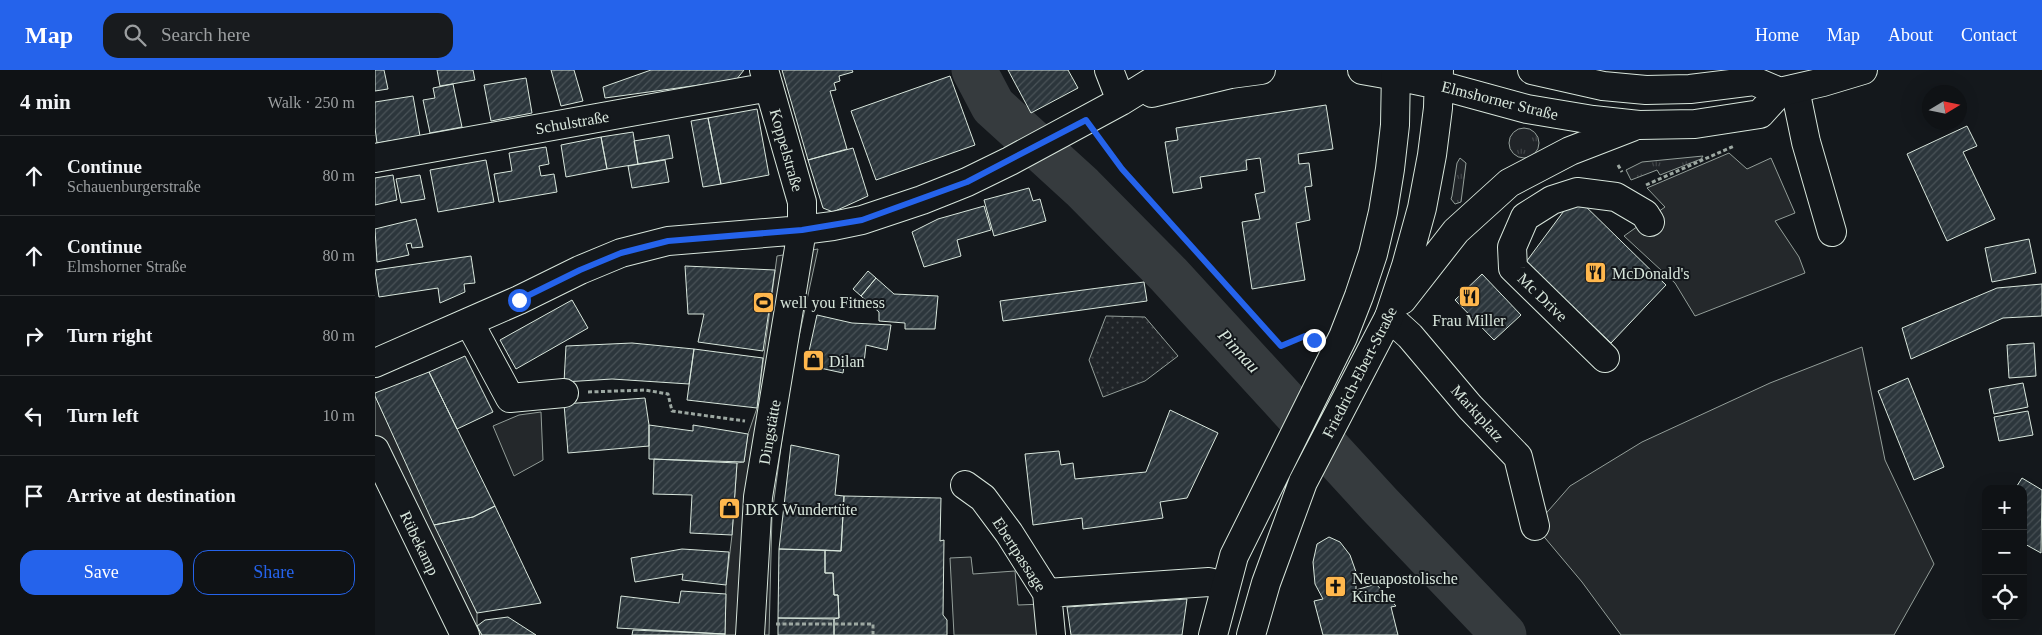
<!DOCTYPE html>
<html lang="en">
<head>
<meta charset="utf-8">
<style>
  body { margin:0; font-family:Georgia,serif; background:#181b1e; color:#f1f3f6 }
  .controls { position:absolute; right:15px; bottom:15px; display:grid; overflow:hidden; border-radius:10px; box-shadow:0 5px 20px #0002 }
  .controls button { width:45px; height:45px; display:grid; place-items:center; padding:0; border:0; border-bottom:1px solid #2f3234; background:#0f1215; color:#f1f3f6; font:25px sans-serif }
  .compass { position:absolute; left:1547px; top:15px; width:45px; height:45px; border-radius:50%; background:#0f1215; box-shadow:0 5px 20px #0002; rotate:80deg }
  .stop { position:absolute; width:15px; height:15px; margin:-11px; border:4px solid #2563eb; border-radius:50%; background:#fff }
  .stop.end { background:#2563eb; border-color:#fff; box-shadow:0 1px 5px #0008 }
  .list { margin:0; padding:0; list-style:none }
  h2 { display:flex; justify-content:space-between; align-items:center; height:65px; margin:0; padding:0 20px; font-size:21px }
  h2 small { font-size:16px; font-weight:400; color:#9b9ea0 }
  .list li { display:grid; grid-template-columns:32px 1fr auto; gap:15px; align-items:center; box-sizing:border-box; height:80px; padding:0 20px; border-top:1px solid #2f3234 }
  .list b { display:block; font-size:19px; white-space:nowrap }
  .list p { margin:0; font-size:16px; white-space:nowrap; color:#9b9ea0 }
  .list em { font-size:16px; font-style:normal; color:#9b9ea0 }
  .actions { display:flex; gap:10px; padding:15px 20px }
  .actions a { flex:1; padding:11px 0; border:1px solid #2563eb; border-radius:15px; text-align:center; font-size:18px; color:#2563eb }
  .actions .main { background:#2563eb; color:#fff }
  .icon { flex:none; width:28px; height:28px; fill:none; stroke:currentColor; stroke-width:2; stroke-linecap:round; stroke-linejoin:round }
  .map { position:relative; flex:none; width:1667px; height:565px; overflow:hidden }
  header { display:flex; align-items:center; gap:30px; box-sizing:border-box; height:70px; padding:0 25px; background:#2563eb; color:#fff }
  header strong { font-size:24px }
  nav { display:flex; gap:28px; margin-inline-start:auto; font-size:18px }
  .search { width:350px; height:45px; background:#181b1e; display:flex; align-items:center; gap:12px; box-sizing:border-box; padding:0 18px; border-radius:15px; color:#9b9ea0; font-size:19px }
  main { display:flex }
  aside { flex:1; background:#0f1215 }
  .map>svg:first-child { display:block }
  .grass { fill:url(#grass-tufts); stroke:#939e99 }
  .park { fill:url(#park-dots); stroke:#939e99 }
  .parking { fill:#24282b; stroke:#939e99 }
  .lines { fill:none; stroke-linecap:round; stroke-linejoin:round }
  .river { stroke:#363b3e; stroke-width:45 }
  .building { fill:url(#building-hatch); stroke:#d8e6dc }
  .minor-casing { stroke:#d8e6dc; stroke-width:30 }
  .major-casing { stroke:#d8e6dc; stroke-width:30 }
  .path { stroke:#9da8a2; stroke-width:3; stroke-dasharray:4 2.5; stroke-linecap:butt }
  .minor { stroke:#14181c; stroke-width:28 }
  .major { stroke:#14181c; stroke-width:28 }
  .route { stroke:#2563eb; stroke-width:6 }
  .labels { text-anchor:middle; stroke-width:4; stroke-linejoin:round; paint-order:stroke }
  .street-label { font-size:16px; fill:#d8e6dc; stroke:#14181c }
  .poi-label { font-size:16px; fill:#d8e6dc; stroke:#14181c; text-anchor:start }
  .water-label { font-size:18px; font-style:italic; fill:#d8e6dc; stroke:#14181c }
</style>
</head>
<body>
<header>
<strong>Map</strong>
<div class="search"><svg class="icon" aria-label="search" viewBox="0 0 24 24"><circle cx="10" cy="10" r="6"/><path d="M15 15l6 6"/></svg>Search here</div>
<nav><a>Home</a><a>Map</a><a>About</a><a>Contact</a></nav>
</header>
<main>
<aside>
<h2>4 min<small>Walk · 250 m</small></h2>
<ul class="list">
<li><svg class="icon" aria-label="ahead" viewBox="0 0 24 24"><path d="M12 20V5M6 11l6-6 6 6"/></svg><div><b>Continue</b><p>Schauenburgerstraße</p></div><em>80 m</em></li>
<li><svg class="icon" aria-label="ahead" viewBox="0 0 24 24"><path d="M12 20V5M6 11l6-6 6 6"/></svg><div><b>Continue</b><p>Elmshorner Straße</p></div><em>80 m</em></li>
<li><svg class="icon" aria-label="right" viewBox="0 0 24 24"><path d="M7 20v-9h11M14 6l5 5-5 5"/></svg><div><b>Turn right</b></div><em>80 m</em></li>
<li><svg class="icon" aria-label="left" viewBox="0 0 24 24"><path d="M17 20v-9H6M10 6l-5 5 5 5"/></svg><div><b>Turn left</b></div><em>10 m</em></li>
<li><svg class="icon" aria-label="arrive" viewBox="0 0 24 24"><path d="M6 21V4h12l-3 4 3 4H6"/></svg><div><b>Arrive at destination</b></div></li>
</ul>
<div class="actions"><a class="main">Save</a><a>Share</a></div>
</aside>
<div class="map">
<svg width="1667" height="565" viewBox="0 0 1667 565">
  <defs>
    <pattern id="grass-tufts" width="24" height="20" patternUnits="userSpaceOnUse" patternTransform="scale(1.25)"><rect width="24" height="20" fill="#202428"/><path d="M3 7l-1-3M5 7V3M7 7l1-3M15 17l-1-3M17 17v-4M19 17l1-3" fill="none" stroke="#404447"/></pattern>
    <pattern id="park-dots" width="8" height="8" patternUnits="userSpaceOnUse" patternTransform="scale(1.25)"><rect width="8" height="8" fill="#202428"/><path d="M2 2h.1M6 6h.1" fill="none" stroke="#404447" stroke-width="1.8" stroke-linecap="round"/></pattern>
    <pattern id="building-hatch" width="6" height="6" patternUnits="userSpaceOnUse" patternTransform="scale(1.25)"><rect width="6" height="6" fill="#2c363c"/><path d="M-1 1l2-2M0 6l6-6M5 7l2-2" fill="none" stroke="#4a5358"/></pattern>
  </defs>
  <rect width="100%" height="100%" fill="#14181c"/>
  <path class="grass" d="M1134 73a15 15 0 1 1 30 0a15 15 0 1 1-30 0Z
    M1328,86L1326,89L1285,105L1282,100L1256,110L1251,100L1267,92Z
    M1085,88L1091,93L1086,132L1080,134L1076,129L1077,126L1082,93Z"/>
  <path class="park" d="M731,246L770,247L803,286L770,311L728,327L714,290Z"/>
  <path class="parking" d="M1354,83L1372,99L1396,88L1420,143L1400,151L1424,187L1430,203L1320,246L1300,213L1249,166L1290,137L1272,118Z
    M443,179L415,308L397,445L394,565H350L351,515L357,465L362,393L369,392L373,364L382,338L402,186Z
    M1487,277L1510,390L1559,494L1519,565H1246L1207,512L1160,456L1195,416L1267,372L1395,313Z
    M0,326L102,543V556L107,565H77L0,410Z
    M166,342L168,390L139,406L118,356L144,345Z
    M596,487L598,504L640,501L643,535L668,534L670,565H579L575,488Z"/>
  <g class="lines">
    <path class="river" d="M599,0L618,36L707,117L794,205L1004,434L1129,565"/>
  </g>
  <path class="building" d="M0,0H9L13,19L0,21Z
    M62,0H98L100,10L65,16Z
    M176,0H199L208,31L186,36Z
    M276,0H369L361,10L230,28L228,17Z
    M407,0H477L478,2L464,6L465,11L459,13L461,20L455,21L472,79L433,90Z
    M633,0H693L703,18L656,43Z
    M575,6L600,75L501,110L476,41Z
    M151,8L157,43L116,51L109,15Z
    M78,14L87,57L55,63L48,30L60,28L58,18Z
    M38,26L45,66L2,73L0,58V32Z
    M951,35L958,79L923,84L924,94L934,93L937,116L930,117L935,150L921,153L930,210L877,219L867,152L885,149L880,124L890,122L885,88L871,90L872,100L825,107L827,118L798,123L790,72L803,70L801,58Z
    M382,39L394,105L346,114L333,48Z
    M333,48L346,114L328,117L316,51Z
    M1592,56L1602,76L1588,82L1620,149L1572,171L1532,84Z
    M258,62L263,94L232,99L226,67Z
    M294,65L298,88L263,94L259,71Z
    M226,67L232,99L191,107L186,75Z
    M171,77L174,94L164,96L166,106L179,104L182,122L124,132L119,104L137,101L134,83Z
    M478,78L493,126L458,142L448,138L433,90Z
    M111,90L119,132L63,142L55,100Z
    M290,90L294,112L257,118L253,96Z
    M18,105L22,130L0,135V108Z
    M45,105L50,129L26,133L21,109Z
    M654,118L658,131L665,129L671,151L619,166L609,130Z
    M1200,126L1291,215L1236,273L1151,192Z
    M609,136L616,160L582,170L586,186L549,197L537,162L563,149Z
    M41,149L48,177L37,178L36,173L31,174L34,185L2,192L0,159Z
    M1654,169L1661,203L1617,212L1610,178Z
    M96,186L100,213L89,214L90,222L65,233L63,218L4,227L0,200Z
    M310,196L400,200L388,281L323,272L329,244H313Z
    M493,201L501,208L486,226L478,219Z
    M1107,204L1146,245L1119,270L1080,230Z
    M501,208L519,224L563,226L560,259H530V253L504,251V242L486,226Z
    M769,212L772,231L628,251L625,231Z
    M1667,214V246L1628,248L1536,289L1527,258L1622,218Z
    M197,230L213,258L141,299L125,270Z
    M442,245L477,253L516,255L512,280L491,275L489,293L470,289L468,303L431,295Z
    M257,273L319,279L314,314L237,309L189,312L191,276Z
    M1659,273L1661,306L1634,308L1632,275Z
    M319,279L388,288L382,338L312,330Z
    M90,286L118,342L82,359L54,302Z
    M54,302L120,436L98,447L59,455L0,326V323Z
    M1533,308L1569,397L1539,410L1503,321Z
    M1648,313L1653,337L1619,344L1614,319Z
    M270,328L274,355V376L193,383L189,334Z
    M795,340L843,363L812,428L785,432L788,448L708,459L707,448L658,455L650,384L684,381L686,395L698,393L700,409L771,402Z
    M1653,341L1658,365L1624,371L1619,347Z
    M274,355L318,361V355L373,364L369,392L274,389Z
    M416,375L464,385L460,425L469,426L466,481L404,479Z
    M279,389L362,393L357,465L315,463L317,425L278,424Z
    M1647,408L1667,420L1666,483L1648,473V419H1640Z
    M469,426L566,428L565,471L569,470L568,545L572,550V565H459V549L464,548L463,525H459L458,503H450V480L466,481Z
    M120,436L166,533L102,543L59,455L98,447Z
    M954,467L965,472L975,485L981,502V520L1001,514L1021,536L1016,537L1023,565H948L939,531L948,529L940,514L938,492L942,474Z
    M307,479L354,482L351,515L307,510L308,504L260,512L256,488Z
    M404,479L450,480V503H458L459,525H463L464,548H403Z
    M306,521L351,524L350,564L242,558L246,526L304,533Z
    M812,529L807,565H696L692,537Z
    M133,547L161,565H107L102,556L110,550Z
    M403,548L459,549V565H403Z
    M258,560L350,564V565H257Z"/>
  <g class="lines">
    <defs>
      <path id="minor" d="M734,0L746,31
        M987,0L1021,6
        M1420,19L1431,72L1457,162
        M777,23L856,4L886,0
        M0,88L394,17
        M1014,247L1035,266L1095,337L1143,387L1160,456
        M94,252L135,328L189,323
        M1230,288L1138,198L1137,177L1150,147L1177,130L1202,122L1241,127L1270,144L1275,152
        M0,293L144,230L205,200L246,183L293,171L427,160L458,156L487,150L547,130L592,112L635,91L746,31L788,5L800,0
        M0,380L90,565
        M590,415L608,428L634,463L672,523L676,565
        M672,523L834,512L850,516
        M375,565L383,427L427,160V132L389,0"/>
      <path id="major" d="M1157,0L1228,16L1271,20L1315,19L1379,11L1405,22
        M1021,6L1064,15L1152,39L1218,50L1264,55L1320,54L1385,44L1405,22L1448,12L1488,0
        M1027,230L1081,161L1134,113L1195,81L1257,57
        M838,565L859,486L968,267L984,226L998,184L1008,142L1015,99L1020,55L1021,0
        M876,565L891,513L928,412L1014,247L1031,196L1047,138L1057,85L1063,38L1064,0"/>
    </defs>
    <use href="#minor" class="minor-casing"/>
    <use href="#major" class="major-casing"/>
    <path class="path" d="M727,71L747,99L906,276L931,266L938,269
      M1243,95L1247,102
      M1271,115L1359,76
      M213,322L270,320L293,324L297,341L370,351
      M401,554H498V565"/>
    <use href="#minor" class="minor"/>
    <use href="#major" class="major"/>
  </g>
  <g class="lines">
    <path class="route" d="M144,230L205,200L246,183L293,171L427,160L487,150L592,112L711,50L747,99L906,276L930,266L939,270"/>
  </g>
  <defs>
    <symbol id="restaurant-square" viewBox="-11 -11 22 22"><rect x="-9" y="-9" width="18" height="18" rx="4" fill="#ffb74d" stroke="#14181c"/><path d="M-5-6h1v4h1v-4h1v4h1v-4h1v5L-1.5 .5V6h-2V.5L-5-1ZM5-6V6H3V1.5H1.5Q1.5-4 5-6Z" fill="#111"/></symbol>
    <symbol id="stadium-square" viewBox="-11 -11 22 22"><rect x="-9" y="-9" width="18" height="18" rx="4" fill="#ffb74d" stroke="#14181c"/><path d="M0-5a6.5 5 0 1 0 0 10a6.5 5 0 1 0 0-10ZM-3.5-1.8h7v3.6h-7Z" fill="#111"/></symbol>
    <symbol id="shop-square" viewBox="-11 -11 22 22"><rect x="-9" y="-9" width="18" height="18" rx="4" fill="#ffb74d" stroke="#14181c"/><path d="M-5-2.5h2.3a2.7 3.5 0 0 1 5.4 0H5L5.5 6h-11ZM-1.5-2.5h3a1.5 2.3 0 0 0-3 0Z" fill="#111"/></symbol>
    <symbol id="church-square" viewBox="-11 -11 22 22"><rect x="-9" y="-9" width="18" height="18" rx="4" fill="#ffb74d" stroke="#14181c"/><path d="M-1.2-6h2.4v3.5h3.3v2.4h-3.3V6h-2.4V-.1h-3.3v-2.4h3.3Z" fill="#111"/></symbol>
  </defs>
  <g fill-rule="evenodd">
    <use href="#restaurant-square" x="1208" y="190" width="25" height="25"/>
    <use href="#restaurant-square" x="1082" y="214" width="25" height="25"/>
    <use href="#stadium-square" x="376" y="220" width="25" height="25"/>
    <use href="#shop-square" x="426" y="278" width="25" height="25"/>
    <use href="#shop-square" x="342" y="426" width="25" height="25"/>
    <use href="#church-square" x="948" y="504" width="25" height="25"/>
  </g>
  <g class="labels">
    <g class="street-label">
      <text transform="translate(1125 30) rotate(14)" y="6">Elmshorner Straße</text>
      <text transform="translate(197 52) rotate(-10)" y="6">Schulstraße</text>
      <text transform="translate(412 80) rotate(74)" y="6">Koppelstraße</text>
      <text transform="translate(1168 227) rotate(44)" y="6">Mc Drive</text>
      <text transform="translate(984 302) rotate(-63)" y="6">Friedrich-Ebert-Straße</text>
      <text transform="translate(1103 343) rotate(48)" y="6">Marktplatz</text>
      <text transform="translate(394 362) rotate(-80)" y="6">Dingstätte</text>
      <text transform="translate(45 473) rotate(64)" y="6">Rübekamp</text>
      <text transform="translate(645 484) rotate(57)" y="6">Ebertpassage</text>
    </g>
    <g class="poi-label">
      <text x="1237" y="209">McDonald's</text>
      <text x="405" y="238">well you Fitness</text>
      <text x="1094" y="256" text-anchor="middle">Frau Miller</text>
      <text x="454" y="297">Dilan</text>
      <text x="370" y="445">DRK Wundertüte</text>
      <text x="977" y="514">Neuapostolische<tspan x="977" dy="18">Kirche</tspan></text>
    </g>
    <g class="water-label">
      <text transform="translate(864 281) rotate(47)" y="6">Pinnau</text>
    </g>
  </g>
</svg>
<div class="controls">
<button>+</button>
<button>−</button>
<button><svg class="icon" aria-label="locate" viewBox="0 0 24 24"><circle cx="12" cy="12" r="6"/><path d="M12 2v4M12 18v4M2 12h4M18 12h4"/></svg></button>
</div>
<svg class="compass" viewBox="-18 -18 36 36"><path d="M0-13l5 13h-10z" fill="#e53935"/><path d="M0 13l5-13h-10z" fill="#9b9ea0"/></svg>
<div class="stop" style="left:144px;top:230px"></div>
<div class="stop end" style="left:939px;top:270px"></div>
</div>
</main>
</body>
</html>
